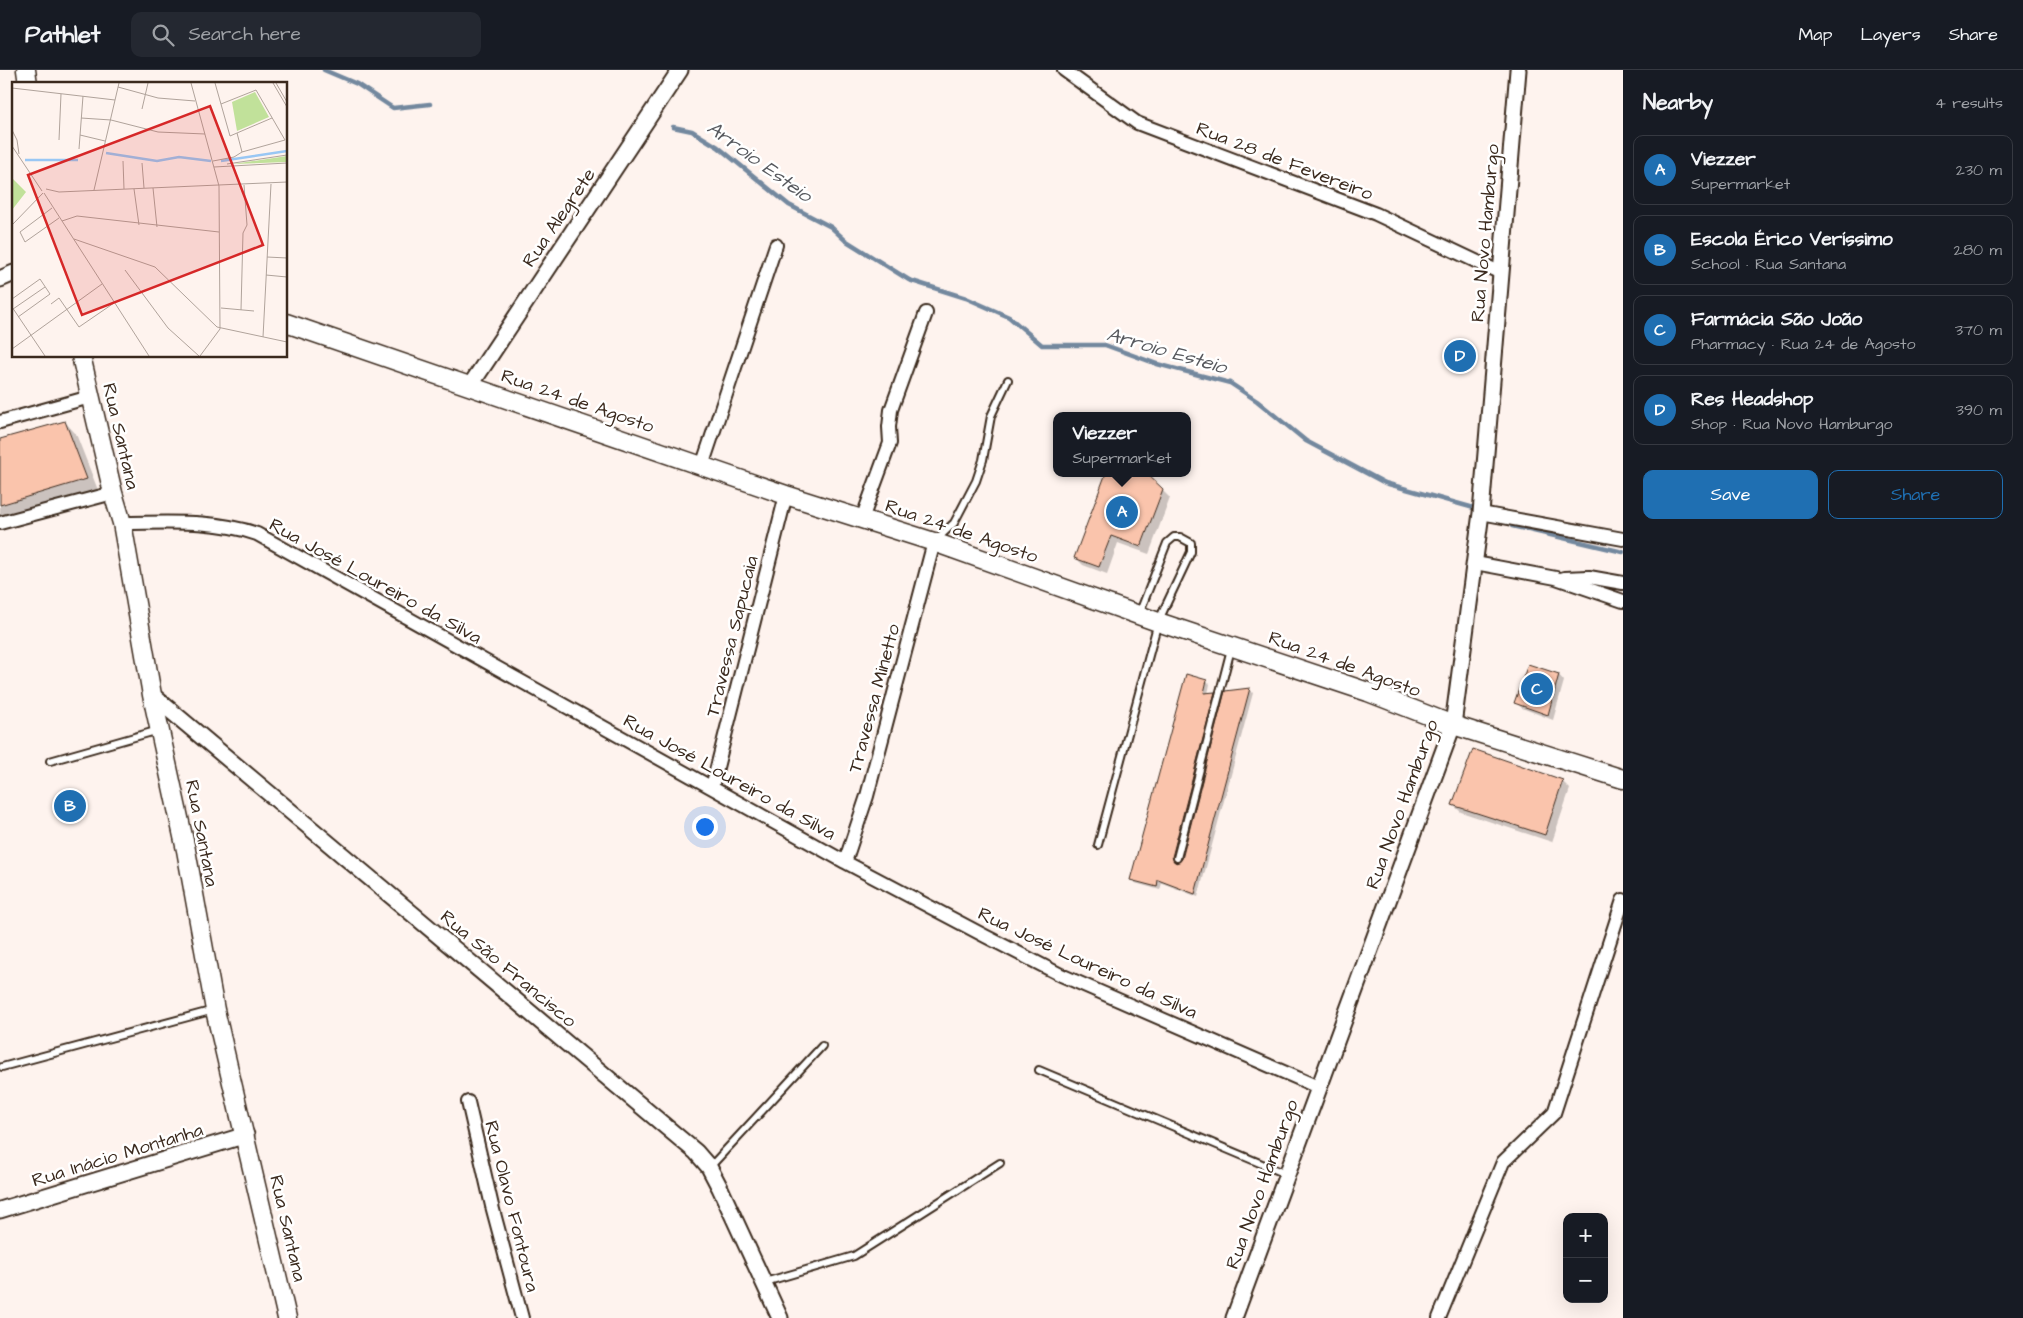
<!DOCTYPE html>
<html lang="en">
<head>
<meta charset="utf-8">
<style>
  body { margin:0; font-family:"Architects Daughter",sans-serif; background:#242831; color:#f1f3f6 }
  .controls { position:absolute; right:15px; bottom:15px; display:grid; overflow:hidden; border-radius:10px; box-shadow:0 5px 20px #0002 }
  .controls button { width:45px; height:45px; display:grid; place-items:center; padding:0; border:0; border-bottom:1px solid #363941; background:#171b24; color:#f1f3f6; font:25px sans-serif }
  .you { position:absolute; left:704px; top:756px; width:18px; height:18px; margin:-12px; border:4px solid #fff; border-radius:50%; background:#1a73e8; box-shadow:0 0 0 8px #1a73e833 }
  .badge { display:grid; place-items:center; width:32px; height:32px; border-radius:50%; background:#1f6fb2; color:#fff; font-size:16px; font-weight:700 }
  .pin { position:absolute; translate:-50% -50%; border:2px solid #fff; box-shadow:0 1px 5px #0006 }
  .popup { position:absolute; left:1053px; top:342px; width:138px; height:65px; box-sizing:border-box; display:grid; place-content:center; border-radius:10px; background:#171b24; filter:drop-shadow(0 1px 4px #0005); font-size:16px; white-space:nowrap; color:#9ea1a6 }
  .popup b { font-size:19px; color:#f1f3f6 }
  .popup::after { content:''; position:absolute; left:50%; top:100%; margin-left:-10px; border:10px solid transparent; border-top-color:#171b24 }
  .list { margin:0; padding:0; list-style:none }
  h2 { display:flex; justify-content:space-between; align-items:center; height:65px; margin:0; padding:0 20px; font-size:21px }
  h2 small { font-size:16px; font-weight:400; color:#9ea1a6 }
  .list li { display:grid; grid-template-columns:32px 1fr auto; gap:15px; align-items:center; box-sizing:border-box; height:70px; margin:0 10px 10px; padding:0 10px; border:1px solid #363941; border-radius:10px }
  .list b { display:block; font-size:19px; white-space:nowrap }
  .list p { margin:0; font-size:16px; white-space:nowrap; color:#9ea1a6 }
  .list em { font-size:16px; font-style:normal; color:#9ea1a6 }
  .actions { display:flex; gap:10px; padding:15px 20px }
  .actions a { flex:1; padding:11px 0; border:1px solid #1f6fb2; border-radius:10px; text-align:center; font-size:18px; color:#1f6fb2 }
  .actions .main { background:#1f6fb2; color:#fff }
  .icon { flex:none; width:28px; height:28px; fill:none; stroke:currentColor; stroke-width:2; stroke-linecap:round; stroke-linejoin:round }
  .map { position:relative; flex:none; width:1623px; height:1248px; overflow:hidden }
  header { display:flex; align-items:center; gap:30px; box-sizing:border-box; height:70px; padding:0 25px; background:#171b24; border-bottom:1px solid #363941 }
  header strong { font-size:24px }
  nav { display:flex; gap:28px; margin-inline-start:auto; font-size:18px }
  .search { width:350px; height:45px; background:#242831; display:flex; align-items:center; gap:12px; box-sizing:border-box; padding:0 18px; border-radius:10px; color:#9ea1a6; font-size:19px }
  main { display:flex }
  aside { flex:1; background:#171b24 }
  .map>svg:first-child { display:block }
  .shadow { fill:#0003 }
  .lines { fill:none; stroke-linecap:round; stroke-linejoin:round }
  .stream { stroke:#73889e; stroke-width:4.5 }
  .building { fill:#fac4ac; stroke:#3b2a1e }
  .service-casing { stroke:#3b2a1e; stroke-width:10 }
  .minor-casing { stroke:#3b2a1e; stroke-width:16 }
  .tertiary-casing { stroke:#3b2a1e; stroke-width:19 }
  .secondary-casing { stroke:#3b2a1e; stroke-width:21 }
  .service { stroke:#fff; stroke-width:6 }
  .minor { stroke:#fff; stroke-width:12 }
  .tertiary { stroke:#fff; stroke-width:15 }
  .secondary { stroke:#fff; stroke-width:18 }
  .labels { text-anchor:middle; stroke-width:5; stroke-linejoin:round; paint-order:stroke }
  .street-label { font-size:19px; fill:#3b2a1e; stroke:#fff }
  .water-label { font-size:20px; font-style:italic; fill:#57595e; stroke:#fff }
  .inset-river { fill:none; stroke:#99c7f4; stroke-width:2.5 }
  .inset-road { fill:none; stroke:#b0a39b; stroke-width:1 }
  .view { fill:#d62828; fill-opacity:0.15; stroke:#d62828; stroke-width:2.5 }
  .inset-edge { fill:none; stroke:#3b2a1e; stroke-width:2.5 }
</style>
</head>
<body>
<header>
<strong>Pathlet</strong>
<div class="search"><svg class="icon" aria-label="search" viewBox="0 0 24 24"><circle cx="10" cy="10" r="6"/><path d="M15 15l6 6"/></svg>Search here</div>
<nav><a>Map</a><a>Layers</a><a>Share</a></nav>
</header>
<main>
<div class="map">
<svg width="1623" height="1248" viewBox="0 0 1623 1248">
  <rect width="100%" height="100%" fill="#fef3ee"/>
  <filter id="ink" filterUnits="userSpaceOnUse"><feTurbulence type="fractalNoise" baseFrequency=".02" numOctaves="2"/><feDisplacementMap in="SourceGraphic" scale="10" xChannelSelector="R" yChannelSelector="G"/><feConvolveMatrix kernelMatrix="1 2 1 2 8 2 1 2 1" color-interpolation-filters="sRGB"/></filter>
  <g filter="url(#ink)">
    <path class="shadow" d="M65,352L76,364L98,420L0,449V370Z
      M1145,403L1170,428L1149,484L1118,473L1107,504L1083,495L1075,487Z
      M1529,596L1559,605L1564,611L1553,650L1522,638L1516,633Z
      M1207,611L1210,614L1208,624L1214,623L1218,626L1175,791L1176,794L1183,790L1226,622L1250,620L1253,623L1198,827L1162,813L1160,820L1135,813L1132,810Z
      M1562,711L1570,719L1552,772L1461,742L1453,735Z"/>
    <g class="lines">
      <path class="stream" d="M324,0L357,14L393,38L430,34
        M673,57L692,61L718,77L789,135L831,157L845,170L909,210L966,228L1009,247L1042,275H1105L1157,294L1230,313L1257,331L1306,371L1385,413L1474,438
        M1512,456L1623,482"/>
    </g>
    <path class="building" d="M65,351L87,409L0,435V369Z
      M1106,403H1146L1163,419L1141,477L1111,466L1099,497L1074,488Z
      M1528,594L1559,604L1548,645L1514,633Z
      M1186,604L1207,610L1204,623L1215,622L1172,787L1176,793L1182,789L1225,621L1250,618L1195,824L1158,810L1157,817L1130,810Z
      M1473,679L1563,710L1545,765L1452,735Z"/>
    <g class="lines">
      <defs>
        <path id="service" d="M936,470L954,453L976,411L983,390L991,346L1008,310
          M50,691L159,660
          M1098,775L1158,552L1191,482V473L1180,467H1174L1167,473L1139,544
          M1177,788L1231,579
          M2,997L214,940
          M1039,1000L1286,1104
          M710,1097L822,976
          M765,1212L854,1186L1000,1093"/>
        <path id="minor" d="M1064,0L1137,53L1376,144L1501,203
          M0,352L90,327
          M702,396L776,175
          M1481,443L1623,469
          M862,449L890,373L889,357L891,340L926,243
          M0,453L113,423
          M122,453C167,453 214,449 257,464L845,792L985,866L1061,905L1318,1017
          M1475,493L1556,508L1623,531
          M1564,508L1589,507L1623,513
          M712,717L786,425
          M845,792L867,726L934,472
          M468,1032L492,1136L522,1248
          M1439,1248L1503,1092L1554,1043L1623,830"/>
        <path id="tertiary" d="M0,209L14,203
          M470,316L680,0
          M152,625L696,1082L709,1097L720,1118L780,1248
          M0,1140L246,1065
          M1234,1248L1453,655L1481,443L1518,0"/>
        <path id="secondary" d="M26,0L28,14
          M286,253L786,425L934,472L1158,552L1368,622L1453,655L1623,709
          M81,286L113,423L122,453L152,625L186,780L215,940L287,1248"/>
      </defs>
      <use href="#service" class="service-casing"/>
      <use href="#minor" class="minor-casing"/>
      <use href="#tertiary" class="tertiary-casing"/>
      <use href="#secondary" class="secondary-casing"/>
      <use href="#service" class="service"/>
      <use href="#minor" class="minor"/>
      <use href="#tertiary" class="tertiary"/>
      <use href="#secondary" class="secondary"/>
    </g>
  </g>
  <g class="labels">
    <g class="street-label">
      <text transform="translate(1285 90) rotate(21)" y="7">Rua 28 de Fevereiro</text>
      <text transform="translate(558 147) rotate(-56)" y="7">Rua Alegrete</text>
      <text transform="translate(1484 163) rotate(-85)" y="7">Rua Novo Hamburgo</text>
      <text transform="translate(578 330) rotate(19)" y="7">Rua 24 de Agosto</text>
      <text transform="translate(122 366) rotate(77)" y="7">Rua Santana</text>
      <text transform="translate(962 460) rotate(19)" y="7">Rua 24 de Agosto</text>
      <text transform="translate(376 510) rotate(29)" y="7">Rua José Loureiro da Silva</text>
      <text transform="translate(731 566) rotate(-76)" y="7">Travessa Sapucaia</text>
      <text transform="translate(1345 593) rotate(20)" y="7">Rua 24 de Agosto</text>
      <text transform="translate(873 628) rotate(-75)" y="7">Travessa Minetto</text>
      <text transform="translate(730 706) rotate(29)" y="7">Rua José Loureiro da Silva</text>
      <text transform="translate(1401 734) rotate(-70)" y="7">Rua Novo Hamburgo</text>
      <text transform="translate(203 763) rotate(79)" y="7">Rua Santana</text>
      <text transform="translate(1088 892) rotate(25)" y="7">Rua José Loureiro da Silva</text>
      <text transform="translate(509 898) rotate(40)" y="7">Rua São Francisco</text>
      <text transform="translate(117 1084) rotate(-17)" y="7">Rua Inácio Montanha</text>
      <text transform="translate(1261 1114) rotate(-70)" y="7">Rua Novo Hamburgo</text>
      <text transform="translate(513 1136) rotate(76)" y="7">Rua Olavo Fontoura</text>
      <text transform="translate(289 1158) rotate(77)" y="7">Rua Santana</text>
    </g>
    <g class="water-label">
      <text transform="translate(760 91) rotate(36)" y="7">Arroio Esteio</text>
      <text transform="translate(1167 280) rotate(16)" y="7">Arroio Esteio</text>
    </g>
  </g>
  <g transform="translate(12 12)">
    <rect width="275" height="275" fill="#fef3ee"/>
    <path d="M0,96L14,110L0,128Z" fill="#c1e19a"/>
    <path d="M243,10L257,35L225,49L220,20ZM275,74L274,80L221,82Z" fill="#c1e19a"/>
    <path class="inset-river" d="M94,71L145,79L167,75L199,79M13,78H66M209,79L275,69"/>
    <path class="inset-road" d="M179,1L207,104L208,247L188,274M203,1L218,54L260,36M261,1L275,25M264,1L275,20M106,5L146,16L183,19M0,6L103,18M209,22L244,8L273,58L230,70M130,27L136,1M69,36L99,38L146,50L193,52M0,48L5,58L7,72M68,53L93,59M47,58L49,12M0,64L30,109M67,67L71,14M111,79L112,107M201,79L222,75L230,70L225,51M130,81L132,106M215,82L275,73M202,85L275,81M141,106L145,145M34,107L47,110L275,100M122,107L127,143M82,108L107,1M32,111L137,274M40,126L8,150L13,160L47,136M50,139L65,134L207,150M0,143L31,111M62,157L143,185L205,245L275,260M255,175L275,176M113,188L156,246L187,274M254,193L275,195M0,217L28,197L38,212L6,235M39,222L47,216L67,245L102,221M0,225L33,274M209,226L242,229M1,227L33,205M229,228L231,151L235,143L232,103M251,255L259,102M0,267L90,202"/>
    <path class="view" d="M198,24L251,163L70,233L16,93Z"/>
    <rect width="275" height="275" class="inset-edge"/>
  </g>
</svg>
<div class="controls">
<button>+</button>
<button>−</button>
</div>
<div class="you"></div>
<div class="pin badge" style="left:1122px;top:442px">A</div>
<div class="popup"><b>Viezzer</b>Supermarket</div>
<div class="pin badge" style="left:70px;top:736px">B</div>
<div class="pin badge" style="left:1537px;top:619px">C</div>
<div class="pin badge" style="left:1460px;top:286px">D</div>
</div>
<aside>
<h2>Nearby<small>4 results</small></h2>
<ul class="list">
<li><span class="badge">A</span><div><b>Viezzer</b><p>Supermarket</p></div><em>230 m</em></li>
<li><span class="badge">B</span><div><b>Escola Érico Veríssimo</b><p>School · Rua Santana</p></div><em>280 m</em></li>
<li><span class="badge">C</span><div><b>Farmácia São João</b><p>Pharmacy · Rua 24 de Agosto</p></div><em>370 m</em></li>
<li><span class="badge">D</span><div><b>Res Headshop</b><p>Shop · Rua Novo Hamburgo</p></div><em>390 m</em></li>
</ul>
<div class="actions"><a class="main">Save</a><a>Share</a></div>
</aside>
</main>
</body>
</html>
